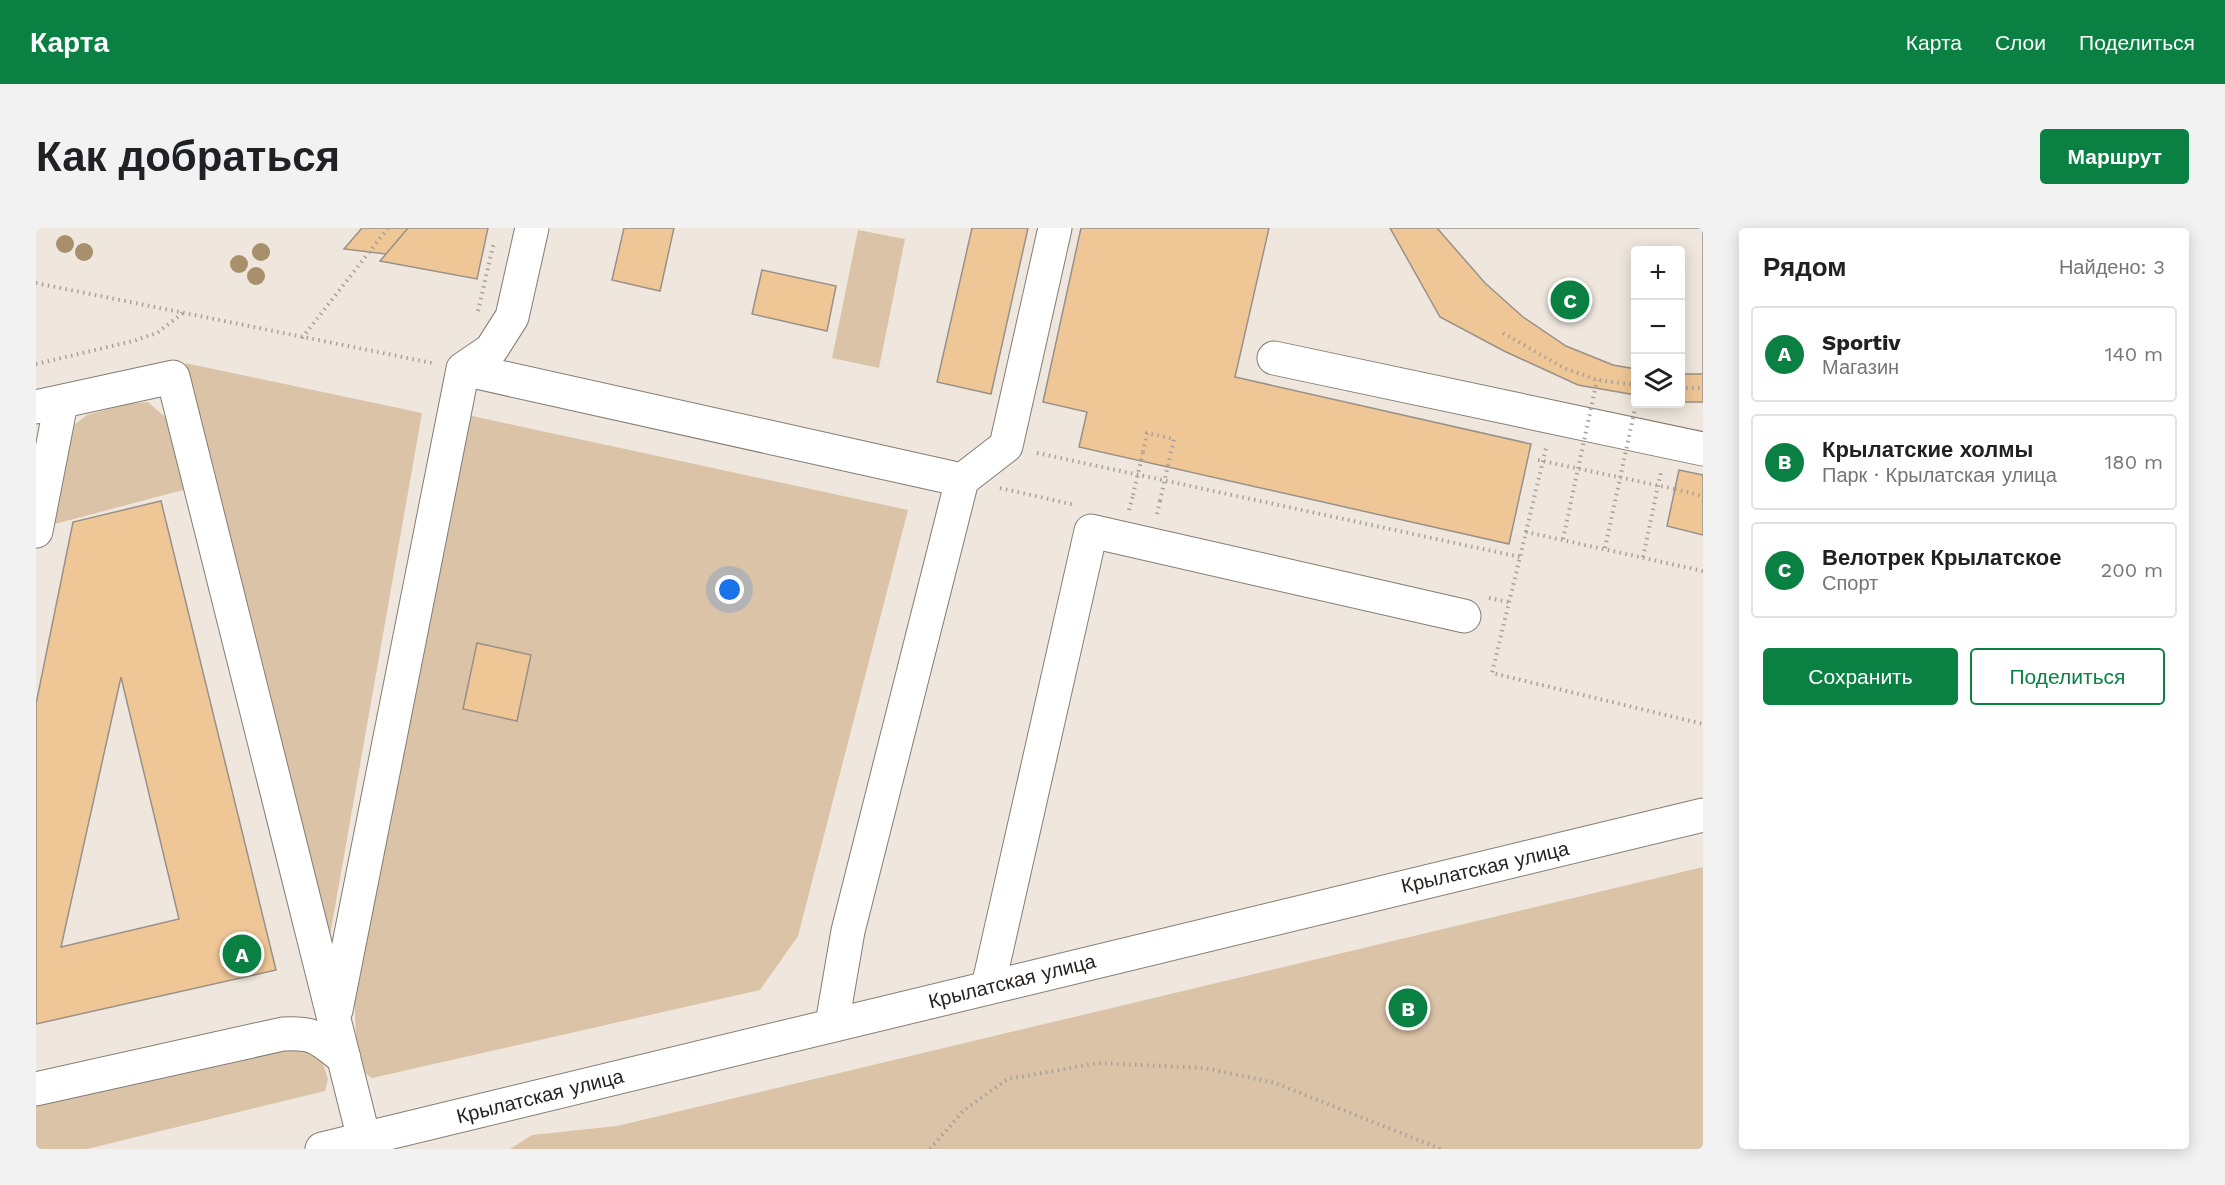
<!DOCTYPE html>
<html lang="ru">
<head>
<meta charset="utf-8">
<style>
  body { margin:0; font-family:"Work Sans",sans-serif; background:#f2f2f2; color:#202124 }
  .controls { position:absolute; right:18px; top:18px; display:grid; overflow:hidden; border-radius:6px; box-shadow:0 3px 15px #0003 }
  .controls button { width:54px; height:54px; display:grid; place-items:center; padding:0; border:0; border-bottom:2px solid #e0e0e0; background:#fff; color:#202124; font:30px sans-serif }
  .you { position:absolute; left:694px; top:362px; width:21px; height:21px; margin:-15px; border:4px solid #fff; border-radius:50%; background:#1a73e8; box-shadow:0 0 0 9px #1a73e833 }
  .badge { display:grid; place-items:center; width:39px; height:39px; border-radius:50%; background:#0b8043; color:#fff; font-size:20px; font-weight:700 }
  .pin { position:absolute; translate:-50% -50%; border:3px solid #fff; box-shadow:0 2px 6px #0006 }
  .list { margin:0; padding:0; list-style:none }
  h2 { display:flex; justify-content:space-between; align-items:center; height:78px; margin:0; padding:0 24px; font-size:26px }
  h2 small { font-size:20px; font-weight:400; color:#757577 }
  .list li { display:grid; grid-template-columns:39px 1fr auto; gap:18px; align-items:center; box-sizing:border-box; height:96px; margin:0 12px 12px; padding:0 12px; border:2px solid #e0e0e0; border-radius:6px }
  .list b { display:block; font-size:22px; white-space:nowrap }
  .list p { margin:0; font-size:20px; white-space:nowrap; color:#757577 }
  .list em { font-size:20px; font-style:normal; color:#757577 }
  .actions { display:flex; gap:12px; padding:18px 24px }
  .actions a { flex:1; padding:14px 0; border:2px solid #0b8043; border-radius:6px; text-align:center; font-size:21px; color:#0b8043 }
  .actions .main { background:#0b8043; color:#fff }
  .icon { flex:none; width:33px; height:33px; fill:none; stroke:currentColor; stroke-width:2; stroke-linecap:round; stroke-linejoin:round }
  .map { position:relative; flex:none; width:1667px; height:921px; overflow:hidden; border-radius:6px }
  header { display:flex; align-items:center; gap:36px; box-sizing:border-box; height:84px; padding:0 30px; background:#0b8043; color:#fff }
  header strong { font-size:28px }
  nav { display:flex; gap:33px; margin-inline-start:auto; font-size:21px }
  .intro { display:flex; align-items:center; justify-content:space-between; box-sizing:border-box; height:144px; padding:0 36px }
  h1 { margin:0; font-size:42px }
  .button { padding:15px 27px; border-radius:6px; background:#0b8043; color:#fff; font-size:21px; font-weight:700 }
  main { display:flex; gap:36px; padding:0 36px }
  aside { flex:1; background:#fff; border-radius:6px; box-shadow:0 3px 15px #0003 }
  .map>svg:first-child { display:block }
  .green { fill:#dbc3a7 }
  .building { fill:#efc797; stroke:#999189; stroke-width:1.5; fill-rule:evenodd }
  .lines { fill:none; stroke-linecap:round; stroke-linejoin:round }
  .minor-casing { stroke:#837c73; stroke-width:35 }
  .major-casing { stroke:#837c73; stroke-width:35 }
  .path { stroke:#a8a19a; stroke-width:4; stroke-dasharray:1.5 4.5; stroke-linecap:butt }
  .minor { stroke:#fff; stroke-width:33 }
  .major { stroke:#fff; stroke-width:33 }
  .path-bridge { stroke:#a8a19a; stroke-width:4; stroke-dasharray:1.5 4.5; stroke-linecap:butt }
  .tree { fill:#a9906c }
  .labels { text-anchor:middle; stroke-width:6; stroke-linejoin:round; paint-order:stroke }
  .street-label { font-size:20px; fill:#262320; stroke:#fff }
</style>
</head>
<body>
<header>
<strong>Карта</strong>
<nav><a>Карта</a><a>Слои</a><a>Поделиться</a></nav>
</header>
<div class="intro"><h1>Как добраться</h1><a class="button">Маршрут</a></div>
<main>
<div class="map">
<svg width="1667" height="921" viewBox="0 0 1667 921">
  <rect width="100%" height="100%" fill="#efe7dd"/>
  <path class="green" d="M822,2L869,11L843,140L796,130Z
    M149,135L386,185L293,713Z
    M112,174L130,190L151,261L15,297L28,205L51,187L91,176Z
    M427,186L872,282L762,708L724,762L336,850L321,839L318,758Z
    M1667,639V921H474L496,907L581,898Z
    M256,813L281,818L292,851L289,863L51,921H0V866Z"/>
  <path class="building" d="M326,0H372L350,26L308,21Z
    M372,0H452L441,51L344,33Z
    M588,0H638L624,63L576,52Z
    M936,0H992L955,166L901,154Z
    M1045,0H1233L1199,149L1495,216L1473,316L1043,219L1051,184L1007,174Z
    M1354,0H1667V174H1644V22H1600V167L1542,157L1468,123L1404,89Z
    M1401,0H1667V146H1644V22H1600V141L1577,137L1530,118L1487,89L1449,55Z
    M726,42L800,58L791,103L716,86Z
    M1643,242L1667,247V307L1631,298Z
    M125,273L240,742L0,796V476L37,294ZM85,449L143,691L25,719Z
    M441,415L495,427L481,493L427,481Z"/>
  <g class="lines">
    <defs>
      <path id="minor" d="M1238,130L1667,221
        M427,141L926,252
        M0,179L137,149L328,911
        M0,303L25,175
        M952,759L1055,303L1428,388
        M300,782L427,141L455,122L476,89L496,0
        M796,796L812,703L926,252L970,218L1019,0
        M0,861L247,806C280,804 283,811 308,830"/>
      <path id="major" d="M286,921L1667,587"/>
    </defs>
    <use href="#minor" class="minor-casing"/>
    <use href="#major" class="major-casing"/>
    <path class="path" d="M0,55L396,135
      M442,83L458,14
      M1467,105L1528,140L1561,152L1600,157
      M266,110L352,0
      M0,136L97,113L121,105L148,84
      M1644,160H1667
      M1107,224L1111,205L1138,211L1134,228
      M1001,225L1484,329
      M964,260L1039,277
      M1639,261L1667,268
      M1093,282L1097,267
      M1121,286L1124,273
      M1490,304L1510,220
      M1607,329L1625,244
      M1667,343L1490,304L1456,445L1667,496
      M1453,370L1473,374
      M894,921L928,882L972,851L1062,835L1169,840L1239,855L1405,921"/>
    <use href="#minor" class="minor"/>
    <use href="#major" class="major"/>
    <path class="path-bridge" d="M1502,232L1639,261
      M1097,267L1107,224
      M1124,273L1134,228
      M1527,311L1561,152
      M1569,320L1600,176"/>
  </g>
  <g class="tree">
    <circle cx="29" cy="16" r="9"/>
    <circle cx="48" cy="24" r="9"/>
    <circle cx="225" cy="24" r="9"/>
    <circle cx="203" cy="36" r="9"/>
    <circle cx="220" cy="48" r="9"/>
  </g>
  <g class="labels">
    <g class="street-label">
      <text transform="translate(1449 639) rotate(-13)" y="7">Крылатская улица</text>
      <text transform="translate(976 753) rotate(-14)" y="7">Крылатская улица</text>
      <text transform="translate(504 868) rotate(-14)" y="7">Крылатская улица</text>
    </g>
  </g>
</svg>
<div class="controls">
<button>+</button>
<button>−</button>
<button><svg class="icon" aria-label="layers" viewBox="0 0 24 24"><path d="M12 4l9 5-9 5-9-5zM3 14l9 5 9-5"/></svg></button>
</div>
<div class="you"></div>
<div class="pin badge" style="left:206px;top:726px">A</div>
<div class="pin badge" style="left:1372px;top:780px">B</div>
<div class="pin badge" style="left:1534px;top:72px">C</div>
</div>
<aside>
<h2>Рядом<small>Найдено: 3</small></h2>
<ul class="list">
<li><span class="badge">A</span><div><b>Sportiv</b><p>Магазин</p></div><em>140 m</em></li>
<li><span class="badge">B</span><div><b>Крылатские холмы</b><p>Парк · Крылатская улица</p></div><em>180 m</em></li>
<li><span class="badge">C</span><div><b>Велотрек Крылатское</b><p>Спорт</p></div><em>200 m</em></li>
</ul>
<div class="actions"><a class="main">Сохранить</a><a>Поделиться</a></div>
</aside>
</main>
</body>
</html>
